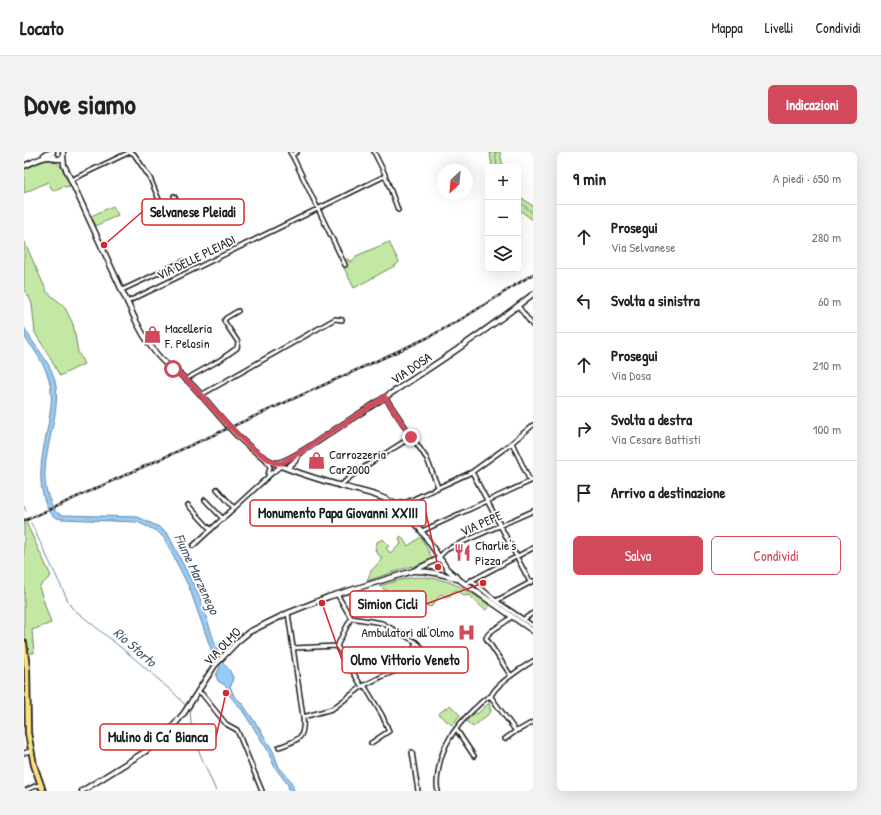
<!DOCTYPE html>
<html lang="it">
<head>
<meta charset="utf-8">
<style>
  body { margin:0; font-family:"Patrick Hand",sans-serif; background:#f2f2f2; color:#222 }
  .controls { position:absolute; right:12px; top:12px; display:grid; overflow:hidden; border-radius:6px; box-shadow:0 4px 16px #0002 }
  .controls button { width:36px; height:36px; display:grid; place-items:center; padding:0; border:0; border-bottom:1px solid #e0e0e0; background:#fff; color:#222; font:20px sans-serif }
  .compass { position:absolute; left:413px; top:12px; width:36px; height:36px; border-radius:50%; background:#fff; box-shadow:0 4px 16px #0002; rotate:206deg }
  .stop { position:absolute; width:12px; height:12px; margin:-9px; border:3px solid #d1495b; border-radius:50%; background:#fff }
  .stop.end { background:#d1495b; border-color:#fff; box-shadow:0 1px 4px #0008 }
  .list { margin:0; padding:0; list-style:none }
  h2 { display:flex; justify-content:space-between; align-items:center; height:52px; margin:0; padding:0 16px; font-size:17px }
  h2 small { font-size:13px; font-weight:400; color:#767676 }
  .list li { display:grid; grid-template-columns:26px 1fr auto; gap:12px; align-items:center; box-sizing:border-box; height:64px; padding:0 16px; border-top:1px solid #e0e0e0 }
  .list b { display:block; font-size:15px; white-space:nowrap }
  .list p { margin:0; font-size:13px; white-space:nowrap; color:#767676 }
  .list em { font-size:13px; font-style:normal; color:#767676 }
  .actions { display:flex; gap:8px; padding:12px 16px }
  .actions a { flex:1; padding:9px 0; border:1px solid #d1495b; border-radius:6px; text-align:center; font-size:14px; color:#d1495b }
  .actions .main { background:#d1495b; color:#fff }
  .icon { flex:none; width:22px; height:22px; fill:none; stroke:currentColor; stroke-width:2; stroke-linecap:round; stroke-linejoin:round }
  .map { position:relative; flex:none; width:509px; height:639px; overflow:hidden; border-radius:6px }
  header { display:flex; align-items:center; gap:24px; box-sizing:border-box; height:56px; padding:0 20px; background:#fff; border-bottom:1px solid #e0e0e0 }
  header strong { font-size:19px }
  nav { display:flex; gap:22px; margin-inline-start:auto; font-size:14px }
  .intro { display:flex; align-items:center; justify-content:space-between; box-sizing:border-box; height:96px; padding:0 24px }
  h1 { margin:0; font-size:28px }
  .button { padding:10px 18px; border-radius:6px; background:#d1495b; color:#fff; font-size:14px; font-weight:700 }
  main { display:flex; gap:24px; padding:0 24px }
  aside { flex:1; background:#fff; border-radius:6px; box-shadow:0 4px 16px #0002 }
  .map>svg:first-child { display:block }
  .green { fill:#c3e8a3; stroke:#708260 }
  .water { fill:#98cbf5; stroke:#66859e }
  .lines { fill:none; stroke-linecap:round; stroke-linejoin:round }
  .stream { stroke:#66859e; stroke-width:1 }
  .street-casing { stroke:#1c1c1c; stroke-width:6 }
  .secondary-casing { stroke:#1c1c1c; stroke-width:7 }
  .primary-casing { stroke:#1c1c1c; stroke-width:8 }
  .street { stroke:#fff; stroke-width:3 }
  .secondary { stroke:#fff; stroke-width:4 }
  .primary { stroke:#fbe180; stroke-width:4.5 }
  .rail-casing { stroke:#1c1c1c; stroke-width:2.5 }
  .rail { stroke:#fff; stroke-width:1; stroke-dasharray:3; stroke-linecap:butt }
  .route { stroke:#d1495b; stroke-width:5 }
  .labels { text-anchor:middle; stroke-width:3.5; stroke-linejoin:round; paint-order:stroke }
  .street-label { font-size:13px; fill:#1c1c1c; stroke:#fff }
  .poi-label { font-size:13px; fill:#1c1c1c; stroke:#fff; text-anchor:start }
  .water-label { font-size:14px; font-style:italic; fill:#475968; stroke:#fff }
  .leader { fill:none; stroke:#d62828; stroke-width:1.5 }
  .callout-dot { fill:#d62828; stroke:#fff; stroke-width:1.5 }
  .callout { fill:#fff; stroke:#d62828; stroke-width:1.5 }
  .callout-label { font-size:14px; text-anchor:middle; font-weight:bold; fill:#1c1c1c }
</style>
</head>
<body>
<header>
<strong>Locato</strong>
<nav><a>Mappa</a><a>Livelli</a><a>Condividi</a></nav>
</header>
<div class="intro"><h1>Dove siamo</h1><a class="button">Indicazioni</a></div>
<main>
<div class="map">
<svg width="509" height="639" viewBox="0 0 509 639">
  <rect width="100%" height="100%" fill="#fff"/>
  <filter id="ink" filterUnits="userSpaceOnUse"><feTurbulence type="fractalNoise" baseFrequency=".025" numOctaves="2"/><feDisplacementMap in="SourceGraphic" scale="8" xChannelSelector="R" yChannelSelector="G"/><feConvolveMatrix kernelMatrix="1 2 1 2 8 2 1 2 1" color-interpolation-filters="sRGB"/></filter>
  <g filter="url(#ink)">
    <path class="green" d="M466,0H476L479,15H468Z
      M22,8C37,7 41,22 46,34L41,35L40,34L29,39L24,30L0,41V17Z
      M494,43L509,54V68L494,57Z
      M89,54L94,63L72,74L67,64Z
      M0,89L23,140L40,154L49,172L54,200L60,212L36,224L24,202L11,181L8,152L4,143L0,138Z
      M365,90L375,110L372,113L330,136L319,114L322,112L320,108L324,107L325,110L332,106V104Z
      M0,366L27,424L15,435L27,471L8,478L10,501H4L0,480Z
      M377,384L384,394L397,385L408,406L407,408L389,416L388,414L343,429L347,419L358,407L351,398L353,390L359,387L365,394L362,396L366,401L377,392L375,386Z
      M391,425C424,425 441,436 466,454L461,458L449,447L446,443L440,444L433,438L430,439L424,446L417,442L407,455L372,444L355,434L380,427Z
      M465,551L467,560L449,575L441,568L450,560L453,562Z
      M426,553L436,563L428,573L414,562Z"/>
    <path class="water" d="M0,175C10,195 29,211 32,234C37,271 9,316 27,351C30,358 32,362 40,363L114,365L135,375L144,382L176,446L196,507L206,519L209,526L207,534H206L210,544L218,551L237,579L249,599L255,615L267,629L270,639H265L264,633L250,614L243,597L218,558L206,544L202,534L194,529L192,523L196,515L188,500L165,435L140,386L133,379L113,370L38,367C28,366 26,361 22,352C9,320 24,286 27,253C29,231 23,218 11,199C4,188 0,190 0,175Z"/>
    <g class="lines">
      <path class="stream" d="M471,0L473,15
        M494,49L509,61
        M0,354L2,359
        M7,371L47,455L111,507L151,542L163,555
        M165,557L166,558L168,583L192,639"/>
      <defs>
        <path id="street" d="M266,0L270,7L321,113
          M350,0L360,20L374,58
          M268,3L273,0
          M47,28L106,0L110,2L126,26L138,55L146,68L159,61L150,44
          M98,138L160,109
          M103,150L361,24
          M494,154L509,174
          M162,227L196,208L213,196L214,190L200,169L202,166L214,159
          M177,243L311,167L318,168
          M361,245L403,307L414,335
          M488,291L506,329
          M242,308L246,315L244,323
          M448,320L506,430
          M317,334C321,325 376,293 387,285
          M193,337L210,356
          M181,348L199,367
          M372,352L383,350L448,320L484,294L509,273
          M164,353L187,378
          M398,379L509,328
          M169,394L248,321L257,314
          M415,405L422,398L430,394L509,359
          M447,428L472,449L509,474
          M441,432L509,396
          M472,449L509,429
          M264,461L279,565L308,557L339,534L359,524L384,514L392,490L358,471L327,466L313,442
          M327,466L313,494L338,535
          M500,467L509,461
          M392,490L415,512
          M269,496L313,494
          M509,509C499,515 469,534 467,545L491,578H495L509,570
          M487,524L462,486C465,477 481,473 488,464
          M340,533L358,563L365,579L347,591
          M174,540L178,542L202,572L213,578L238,639
          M432,577L450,604
          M481,587L492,579
          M255,595C275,588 281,587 279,565
          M388,600L394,639
          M0,601L6,599
          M1,639L11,634L17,633
          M414,639C412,633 413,627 414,621C417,594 431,575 450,557C455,553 460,546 467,544"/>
        <path id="secondary" d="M20,3L29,0
          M29,4L32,7H36L39,4V0
          M39,4L40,13L112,169C120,185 128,199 141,211C151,219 161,225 169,234C194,260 217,296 250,311C274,322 300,329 325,336C340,340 357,343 371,352C391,366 403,387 417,408
          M0,14C8,11 21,2 30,6
          M252,311C264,311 303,283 315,275C381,232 447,191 509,142
          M263,316L271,309L274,303
          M391,419C406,419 419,422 433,427
          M58,639L122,599L141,584L160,561L191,513L213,490L225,480L264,461L304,445L389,419L414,407L418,409L423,417L437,429L509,479"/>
        <path id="primary" d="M0,491L3,518L4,581L10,613L19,639"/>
      </defs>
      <use href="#street" class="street-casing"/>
      <use href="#secondary" class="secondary-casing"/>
      <use href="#primary" class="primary-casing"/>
      <use href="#street" class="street"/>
      <use href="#secondary" class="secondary"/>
      <use href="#primary" class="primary"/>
      <defs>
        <path id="rail" d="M0,369L403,186L441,165L509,122"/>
      </defs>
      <use href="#rail" class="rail-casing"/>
      <use href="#rail" class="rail"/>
    </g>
  </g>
  <g class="lines" filter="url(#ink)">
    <path class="route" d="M149,217L165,230L206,275L227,296L250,311H258L275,301L361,245L387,285"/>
  </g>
  <defs>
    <symbol id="shop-bare" viewBox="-9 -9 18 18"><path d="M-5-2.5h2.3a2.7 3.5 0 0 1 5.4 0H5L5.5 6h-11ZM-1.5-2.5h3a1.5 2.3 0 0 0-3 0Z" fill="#d1495b" stroke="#fff" stroke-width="2.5" paint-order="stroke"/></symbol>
    <symbol id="restaurant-bare" viewBox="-9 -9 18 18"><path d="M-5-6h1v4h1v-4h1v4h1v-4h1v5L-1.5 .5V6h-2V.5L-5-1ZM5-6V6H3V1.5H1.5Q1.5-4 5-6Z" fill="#d1495b" stroke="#fff" stroke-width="2.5" paint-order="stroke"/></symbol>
    <symbol id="hospital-bare" viewBox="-9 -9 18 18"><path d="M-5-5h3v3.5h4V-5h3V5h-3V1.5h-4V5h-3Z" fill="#d1495b" stroke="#fff" stroke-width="2.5" paint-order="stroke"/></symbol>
  </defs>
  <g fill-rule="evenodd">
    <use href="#shop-bare" x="116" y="170" width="25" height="25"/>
    <use href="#shop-bare" x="280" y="296" width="25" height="25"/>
    <use href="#restaurant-bare" x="426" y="388" width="25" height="25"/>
    <use href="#hospital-bare" x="430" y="468" width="25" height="25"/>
  </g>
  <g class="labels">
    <g class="street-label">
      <text transform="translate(172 105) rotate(-26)" y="5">VIA DELLE PLEIADI</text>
      <text transform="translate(387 216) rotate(-34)" y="5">VIA DOSA</text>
      <text transform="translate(457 371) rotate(-24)" y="5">VIA PEPE</text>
      <text transform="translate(198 494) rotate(-46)" y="5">VIA OLMO</text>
    </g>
    <g class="poi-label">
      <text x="141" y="181">Macelleria<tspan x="141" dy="15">F. Pelosin</tspan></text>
      <text x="305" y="307">Carrozzeria<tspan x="305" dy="15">Car2000</tspan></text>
      <text x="451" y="398">Charlie's<tspan x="451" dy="15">Pizza</tspan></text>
      <text x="430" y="485" text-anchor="end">Ambulatori all'Olmo</text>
    </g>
    <g class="water-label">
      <text transform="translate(173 422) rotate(65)" y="5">Fiume Marzenego</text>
      <text transform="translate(111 495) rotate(41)" y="5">Rio Storto</text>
    </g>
  </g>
  <path class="leader" d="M80 93L118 60M414 415L402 361M459 431L402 452M298 451L318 508M202 541L192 585"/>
  <g class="callout-dot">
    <circle cx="80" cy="93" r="4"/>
    <circle cx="414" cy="415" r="4"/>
    <circle cx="459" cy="431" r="4"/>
    <circle cx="298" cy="451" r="4"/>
    <circle cx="202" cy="541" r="4"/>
  </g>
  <g class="callout">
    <rect x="118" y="47" width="102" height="26" rx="4"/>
    <rect x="226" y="348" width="176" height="26" rx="4"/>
    <rect x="326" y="439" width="76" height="26" rx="4"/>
    <rect x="318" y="495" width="126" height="26" rx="4"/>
    <rect x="76" y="572" width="116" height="26" rx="4"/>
  </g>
  <g class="callout-label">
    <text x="169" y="65">Selvanese Pleiadi</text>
    <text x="314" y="366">Monumento Papa Giovanni XXIII</text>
    <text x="364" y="457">Simion Cicli</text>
    <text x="381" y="513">Olmo Vittorio Veneto</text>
    <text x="134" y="590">Mulino di Ca’ Bianca</text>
  </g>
</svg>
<div class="controls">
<button>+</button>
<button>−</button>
<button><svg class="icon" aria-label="layers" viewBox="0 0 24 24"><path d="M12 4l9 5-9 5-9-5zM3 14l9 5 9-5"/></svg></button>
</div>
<svg class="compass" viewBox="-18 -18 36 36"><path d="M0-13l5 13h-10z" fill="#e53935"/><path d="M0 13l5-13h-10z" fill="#767676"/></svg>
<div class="stop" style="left:149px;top:217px"></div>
<div class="stop end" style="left:387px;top:285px"></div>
</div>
<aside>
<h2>9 min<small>A piedi · 650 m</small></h2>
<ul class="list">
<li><svg class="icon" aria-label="ahead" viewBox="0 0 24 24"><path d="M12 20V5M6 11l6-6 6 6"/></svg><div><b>Prosegui</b><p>Via Selvanese</p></div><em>280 m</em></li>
<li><svg class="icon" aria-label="left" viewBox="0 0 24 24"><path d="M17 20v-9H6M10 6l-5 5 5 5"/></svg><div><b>Svolta a sinistra</b></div><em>60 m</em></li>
<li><svg class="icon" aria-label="ahead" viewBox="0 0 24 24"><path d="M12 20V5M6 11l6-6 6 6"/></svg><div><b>Prosegui</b><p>Via Dosa</p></div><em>210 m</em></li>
<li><svg class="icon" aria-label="right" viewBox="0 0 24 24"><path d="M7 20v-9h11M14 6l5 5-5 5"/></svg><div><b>Svolta a destra</b><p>Via Cesare Battisti</p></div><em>100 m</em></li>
<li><svg class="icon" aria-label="arrive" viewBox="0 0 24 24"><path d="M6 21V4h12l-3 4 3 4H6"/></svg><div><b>Arrivo a destinazione</b></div></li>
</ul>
<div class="actions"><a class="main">Salva</a><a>Condividi</a></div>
</aside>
</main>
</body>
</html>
